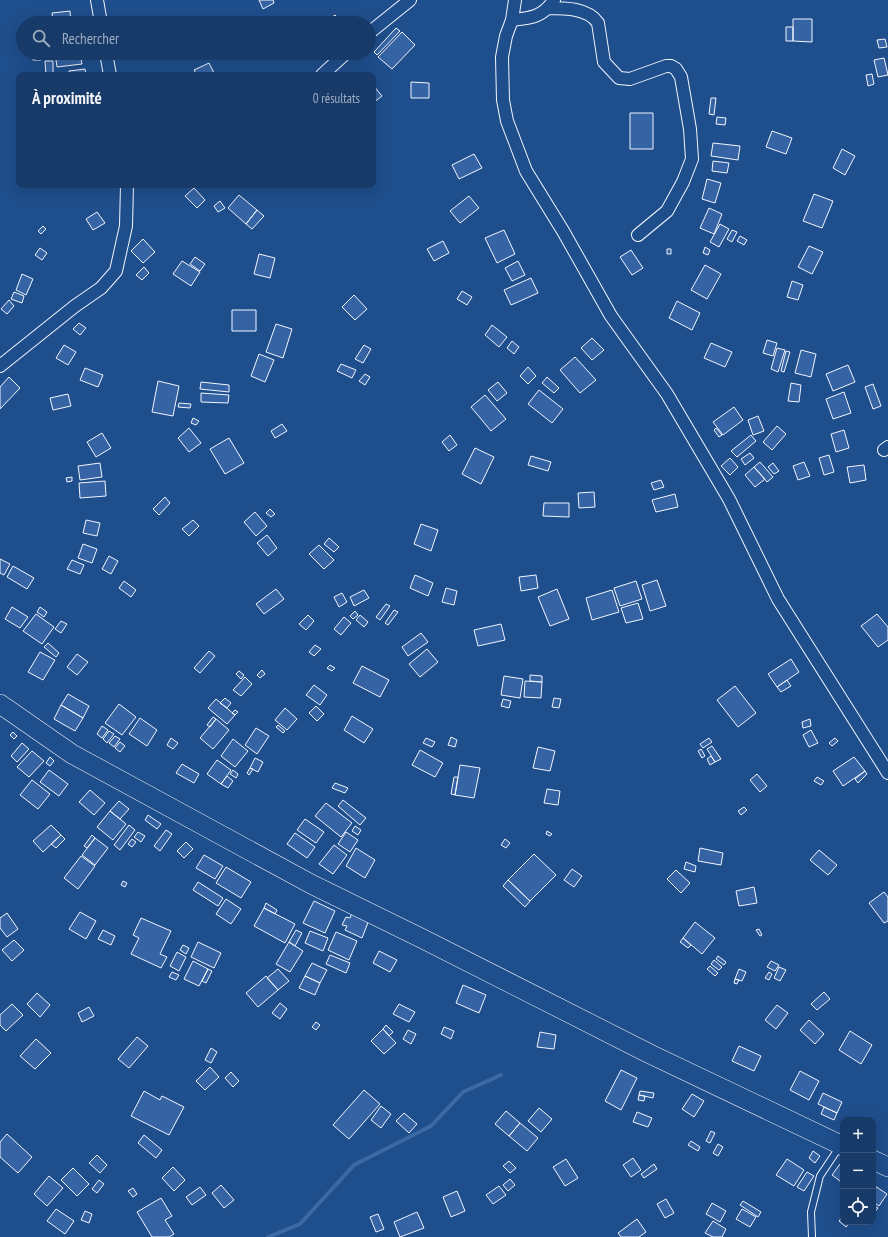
<!DOCTYPE html>
<html lang="fr">
<head>
<meta charset="utf-8">
<style>
  body { margin:0; font-family:"PT Sans Narrow",sans-serif; background:#20416f; color:#f1f3f6 }
  .controls { position:absolute; right:12px; bottom:12px; display:grid; overflow:hidden; border-radius:8px; box-shadow:0 4px 16px #0002 }
  .controls button { width:36px; height:36px; display:grid; place-items:center; padding:0; border:0; border-bottom:1px solid #36547d; background:#173a69; color:#f1f3f6; font:20px sans-serif }
  .list { margin:0; padding:0; list-style:none }
  h2 { display:flex; justify-content:space-between; align-items:center; height:52px; margin:0; padding:0 16px; font-size:17px }
  h2 small { font-size:13px; font-weight:400; color:#9eadc0 }
  .icon { flex:none; width:22px; height:22px; fill:none; stroke:currentColor; stroke-width:2; stroke-linecap:round; stroke-linejoin:round }
  .map { position:relative; flex:none; width:888px; height:1237px; overflow:hidden }
  .search { position:absolute; background:#173a69; box-shadow:0 4px 16px #0002; left:16px; top:16px; width:360px; height:44px; display:flex; align-items:center; gap:10px; box-sizing:border-box; padding:0 14px; border-radius:22px; color:#9eadc0; font-size:15px }
  .panel { position:absolute; background:#173a69; box-shadow:0 4px 16px #0002; left:16px; top:72px; width:360px; height:116px; border-radius:8px }
  .map>svg:first-child { display:block }
  .lines { fill:none; stroke-linecap:round; stroke-linejoin:round }
  .stream { stroke:#3b69a3; stroke-width:4 }
  .building { fill:#3563a3; stroke:#f2f6ff }
  .lane-casing { stroke:#f2f6ff; stroke-width:8 }
  .street-casing { stroke:#f2f6ff; stroke-width:14 }
  .primary-casing { stroke:#f2f6ff; stroke-width:20 }
  .lane { stroke:#1f4e8c; stroke-width:6 }
  .street { stroke:#1f4e8c; stroke-width:12 }
  .primary { stroke:#1f4e8c; stroke-width:19 }
</style>
</head>
<body>
<div class="map">
<svg width="888" height="1237" viewBox="0 0 888 1237">
  <rect width="100%" height="100%" fill="#1f4e8c"/>
  <g class="lines">
    <path class="stream" d="M268,1237L300,1224L354,1165L431,1126L463,1092L501,1075"/>
  </g>
  <path class="building" d="M259,0H273L274,3L263,9Z
    M70,11L71,23H53L52,13Z
    M335,15L342,23H329L327,21Z
    M793,19H812V42L793,41Z
    M786,27H793V41H786Z
    M396,28L400,31L377,55L374,52Z
    M402,32L415,45L392,69L378,57Z
    M885,39L887,47L879,48L877,40Z
    M33,53H41V60H33Z
    M47,53H52L53,59H48Z
    M55,53H80L82,64L57,67Z
    M884,58L888,75L878,77L874,60Z
    M45,61H53V75H46Z
    M209,63L215,75H197L194,70Z
    M85,69L86,75H70L69,71Z
    M872,74L874,84L868,86L866,75Z
    M411,82L429,83V98H411Z
    M373,85L382,96L373,103Z
    M711,98H716L714,115L709,114Z
    M630,113H653V149H630Z
    M717,117L726,118L725,125L716,124Z
    M772,131L792,138L786,154L766,147Z
    M713,143L740,146L738,160L711,156Z
    M842,149L855,156L845,175L833,168Z
    M474,154L482,168L459,179L452,165Z
    M713,161L729,163L727,173L712,171Z
    M707,179L721,183L715,203L702,199Z
    M194,188L205,200L197,208L185,196Z
    M814,194L833,201L822,228L803,221Z
    M239,195L257,210L246,224L228,208Z
    M469,196L479,208L460,223L450,211Z
    M220,201L225,208L218,212L214,206Z
    M709,208L722,214L714,234L700,228Z
    M257,210L264,216L252,229L246,224Z
    M97,212L105,223L93,230L86,219Z
    M720,224L729,229L719,247L710,242Z
    M43,226L46,229L41,234L38,231Z
    M504,230L515,254L497,263L485,238Z
    M732,230L737,232L732,242L727,239Z
    M740,236L747,240L744,245L737,241Z
    M143,239L155,252L143,263L131,251Z
    M443,241L449,253L434,261L427,249Z
    M809,246L823,252L812,274L798,267Z
    M705,247L710,250L708,255L703,253Z
    M40,248L47,253L42,260L35,255Z
    M667,249H671V254H667Z
    M631,250L643,268L632,275L620,257Z
    M259,254L275,258L270,278L254,274Z
    M195,257L205,264L200,271L190,264Z
    M182,261L200,272L191,286L173,274Z
    M518,261L525,275L512,281L505,268Z
    M705,265L721,274L707,299L691,290Z
    M144,267L149,273L142,280L136,275Z
    M22,274L33,279L26,295L16,290Z
    M531,278L538,293L511,305L504,290Z
    M792,281L803,285L798,300L787,297Z
    M462,291L472,297L467,305L457,299Z
    M14,292L24,296L22,303L11,299Z
    M354,295L367,309L355,320L342,307Z
    M9,300L14,306L7,314L1,309Z
    M677,301L700,313L692,330L669,318Z
    M232,310H256V331H232Z
    M79,323L86,328L80,335L73,329Z
    M276,324L292,329L283,358L266,352Z
    M492,325L507,337L499,347L485,335Z
    M592,338L604,350L592,360L581,348Z
    M767,340L777,343L773,356L763,353Z
    M512,341L519,347L514,354L507,348Z
    M711,343L732,352L725,367L704,358Z
    M64,345L76,352L68,365L56,358Z
    M364,345L371,349L363,363L355,359Z
    M777,348L785,350L778,372L771,369Z
    M801,350L816,354L811,377L795,373Z
    M786,351L790,352L784,372L781,371Z
    M259,354L274,360L265,382L251,376Z
    M575,357L596,380L580,393L560,370Z
    M341,364L356,370L352,378L337,371Z
    M848,365L855,382L833,391L826,374Z
    M528,367L536,376L528,384L520,376Z
    M85,368L103,375L98,387L80,380Z
    M365,374L370,377L365,385L359,381Z
    M9,377L20,388L0,409V387Z
    M547,377L559,388L554,393L542,383Z
    M158,381L179,386L173,416L152,412Z
    M201,382L229,385V392L200,389Z
    M498,382L507,393L497,401L488,390Z
    M791,383L801,385L799,402L788,401Z
    M873,384L881,406L873,409L865,387Z
    M539,390L563,409L552,423L528,404Z
    M844,392L851,413L833,419L826,399Z
    M201,393L229,395L228,403L201,402Z
    M68,394L71,406L53,410L50,398Z
    M485,395L506,419L491,431L471,407Z
    M179,403L191,404L190,408L178,407Z
    M734,407L743,420L723,435L713,422Z
    M758,416L764,431L753,435L748,420Z
    M193,418L199,421L196,425L191,423Z
    M282,424L287,431L275,438L271,431Z
    M777,426L786,434L772,450L763,442Z
    M189,428L201,443L189,452L178,438Z
    M716,428L722,435L719,437L714,430Z
    M844,430L849,448L836,452L831,434Z
    M102,433L111,448L96,457L87,442Z
    M450,435L457,445L449,451L442,442Z
    M751,435L756,441L737,457L731,451Z
    M229,438L244,463L225,474L210,449Z
    M475,448L494,457L481,484L462,474Z
    M750,453L754,458L745,465L741,459Z
    M829,455L834,472L824,475L819,458Z
    M531,456L551,462L548,471L528,465Z
    M730,458L738,467L730,475L721,466Z
    M760,462L773,477L767,482L754,467Z
    M804,462L810,476L798,480L793,466Z
    M100,463L102,477L80,480L78,466Z
    M773,463L779,471L774,474L768,467Z
    M864,465L866,480L850,483L847,467Z
    M754,467L765,479L755,487L745,475Z
    M72,477V481L67,482L66,478Z
    M661,480L664,487L654,490L651,483Z
    M105,481L106,496L80,498L79,483Z
    M594,492L595,507L579,508L578,493Z
    M675,494L678,507L656,512L652,500Z
    M165,497L170,503L159,515L153,509Z
    M544,503H569V517L543,516Z
    M270,509L275,514L271,517L266,513Z
    M255,512L267,526L256,536L244,522Z
    M86,520L100,523L97,536L83,533Z
    M193,520L199,526L189,536L182,529Z
    M421,524L438,530L431,551L414,544Z
    M267,535L277,548L268,556L257,543Z
    M329,538L339,547L334,552L324,544Z
    M83,544L97,549L92,563L78,558Z
    M319,545L334,560L324,569L309,554Z
    M109,556L118,561L111,574L102,569Z
    M0,559L10,564L4,575L0,573Z
    M72,560L84,565L80,574L67,569Z
    M13,566L34,578L27,589L7,577Z
    M415,575L433,583L428,596L410,588Z
    M536,575L538,588L521,591L519,577Z
    M657,580L666,606L650,611L642,585Z
    M124,581L136,590L131,597L119,588Z
    M636,581L642,599L620,606L614,588Z
    M446,588L457,591L454,605L442,602Z
    M276,589L284,599L264,614L256,604Z
    M557,589L569,619L550,626L538,597Z
    M364,590L369,598L354,606L350,597Z
    M612,590L619,612L592,620L586,598Z
    M342,593L347,602L339,607L334,597Z
    M638,603L643,619L626,623L621,608Z
    M386,604L390,606L380,620L376,617Z
    M12,607L28,617L20,628L5,619Z
    M40,607L47,612L44,617L37,612Z
    M394,610L398,612L388,625L385,623Z
    M355,611L358,615L353,619L350,616Z
    M36,614L54,627L42,644L23,631Z
    M877,614L888,627V640L878,647L861,626Z
    M308,615L314,621L306,630L299,624Z
    M360,615L368,622L364,627L356,620Z
    M344,617L351,623L341,635L334,629Z
    M61,621L67,624L61,633L55,629Z
    M501,624L505,640L478,646L474,630Z
    M421,633L428,642L408,656L402,647Z
    M48,643L59,653L56,657L44,647Z
    M315,645L321,649L314,656L309,652Z
    M427,649L438,662L420,677L409,664Z
    M209,651L215,656L200,673L194,668Z
    M40,652L55,660L43,680L28,672Z
    M77,654L88,662L77,675L67,667Z
    M791,659L799,672L777,687L768,674Z
    M330,665L335,668L332,671L327,668Z
    M362,666L389,680L380,697L353,683Z
    M262,670L265,674L260,678L257,675Z
    M239,671L244,675L241,679L236,674Z
    M530,675L542,676V682L530,681Z
    M504,676L523,679L520,698L501,695Z
    M245,677L252,684L241,696L233,690Z
    M787,680L791,686L781,692L777,687Z
    M525,681L542,682L541,698L524,697Z
    M314,685L327,695L320,705L306,695Z
    M735,686L756,713L738,727L717,700Z
    M68,694L89,706L83,718L61,705Z
    M225,698L231,703L227,708L220,703Z
    M554,698L561,699L559,708L552,707Z
    M216,699L235,715L227,724L208,708Z
    M503,699L511,701L509,708L501,706Z
    M119,704L136,717L122,735L105,723Z
    M61,705L83,718L75,731L54,719Z
    M316,706L324,714L317,721L309,713Z
    M285,708L297,719L287,730L275,720Z
    M235,710L238,712L235,715L232,713Z
    M352,716L373,729L364,743L344,730Z
    M213,717L216,719L210,727L207,725Z
    M140,718L157,730L147,746L129,734Z
    M216,719L229,730L213,749L200,738Z
    M810,719L811,726L803,728L802,722Z
    M278,725L285,731L283,733L276,727Z
    M102,726L108,730L102,738L97,734Z
    M256,728L269,736L257,754L245,745Z
    M811,730L818,743L809,747L803,735Z
    M109,731L114,734L107,743L103,739Z
    M13,732L17,736L14,739L10,735Z
    M115,736L120,739L114,747L109,743Z
    M451,737L457,740L455,747L448,745Z
    M171,738L178,743L173,749L167,745Z
    M426,738L435,742L432,747L423,743Z
    M709,738L712,742L703,748L700,744Z
    M835,738L838,741L832,746L829,743Z
    M233,739L248,751L235,767L221,756Z
    M120,742L125,746L120,752L115,748Z
    M22,743L29,749L17,762L11,756Z
    M712,746L721,759L715,762L707,749Z
    M538,747L555,751L550,771L533,768Z
    M701,749L705,756L702,758L698,751Z
    M420,750L443,763L435,777L412,765Z
    M32,751L44,761L29,777L17,767Z
    M711,756L715,762L710,765L707,759Z
    M50,757L54,761L50,766L46,763Z
    M854,757L865,771L843,786L833,771Z
    M255,758L263,762L258,772L250,768Z
    M217,760L231,770L221,784L207,774Z
    M182,764L199,774L194,783L176,773Z
    M460,765L480,768L474,798L455,795Z
    M250,768L253,769L249,775L247,773Z
    M49,770L68,784L59,796L40,782Z
    M233,770L238,774L236,778L230,774Z
    M865,771L867,774L858,783L855,779Z
    M757,774L767,786L760,792L750,780Z
    M227,776L233,781L228,788L221,784Z
    M454,777H458L455,795L451,794Z
    M817,777L824,781L821,785L814,781Z
    M32,780L50,794L38,809L20,795Z
    M335,783L348,788L345,793L332,788Z
    M547,789L560,791L558,805L544,803Z
    M90,790L105,803L94,815L79,802Z
    M343,800L366,818L360,825L338,806Z
    M119,801L129,809L120,819L110,811Z
    M326,803L352,823L341,837L315,816Z
    M744,807L747,810L741,815L738,811Z
    M110,811L126,824L113,840L97,827Z
    M148,815L161,824L157,829L145,820Z
    M305,819L324,832L316,843L297,830Z
    M51,825L61,835L43,852L33,841Z
    M129,825L135,830L120,850L114,845Z
    M355,826L361,830L358,835L352,831Z
    M166,830L172,834L160,851L154,846Z
    M547,831L552,834L550,836L546,834Z
    M138,832L145,836L141,842L134,837Z
    M346,832L358,840L350,852L338,844Z
    M295,833L315,847L307,858L287,844Z
    M61,835L65,839L56,848L51,844Z
    M92,835L95,838L87,848L84,846Z
    M95,838L108,848L95,865L82,855Z
    M132,839L136,842L132,847L128,844Z
    M505,839L510,843L506,848L501,845Z
    M186,842L193,849L184,858L177,851Z
    M334,845L347,855L333,874L319,864Z
    M356,848L375,860L365,878L346,866Z
    M700,848L723,853L721,865L698,861Z
    M819,850L837,865L828,875L810,860Z
    M534,854L556,875L530,901L508,880Z
    M204,855L223,866L215,879L196,868Z
    M81,856L95,866L78,889L64,878Z
    M686,862L696,866L695,872L684,869Z
    M226,867L251,882L241,898L216,883Z
    M572,869L582,876L574,887L564,880Z
    M676,870L690,883L681,893L667,879Z
    M508,880L530,901L525,907L503,886Z
    M123,881L127,883L125,887L121,885Z
    M198,882L223,898L218,906L193,890Z
    M754,887L757,903L739,906L736,891Z
    M884,892L888,897V921L884,923L869,903Z
    M226,899L241,909L231,924L216,914Z
    M314,901L335,911L325,933L303,923Z
    M266,903L277,910L275,914L264,908Z
    M264,908L295,924L285,943L254,926Z
    M80,912L96,921L86,939L69,929Z
    M7,913L18,929L7,937L0,928V918Z
    M352,913L369,920L362,938L345,930L347,926L342,925L346,917L350,918Z
    M141,918L171,931L160,954L167,957L161,968L131,954L139,938L133,935Z
    M695,922L715,938L702,954L683,938Z
    M759,929L762,935L760,936L756,930Z
    M103,930L115,936L111,945L98,939Z
    M296,930L302,933L295,946L289,942Z
    M310,931L328,938L323,951L305,943Z
    M336,932L357,941L349,960L328,950Z
    M683,938L691,945L688,948L680,942Z
    M14,940L24,950L12,961L2,950Z
    M198,942L221,953L214,968L191,957Z
    M289,942L303,951L290,972L276,964Z
    M183,945L189,948L186,954L180,950Z
    M379,951L397,960L390,972L373,963Z
    M177,952L186,957L179,971L170,966Z
    M330,955L350,963L346,973L326,964Z
    M718,956L726,962L724,965L716,959Z
    M714,960L722,967L719,970L711,964Z
    M193,961L208,969L199,986L184,979Z
    M771,961L779,965L775,971L767,967Z
    M312,963L327,970L320,983L305,976Z
    M710,966L718,973L715,976L707,969Z
    M779,967L786,970L780,981L774,978Z
    M208,969L212,971L206,983L202,981Z
    M278,969L289,981L278,990L267,978Z
    M739,969L746,972L742,981L735,979Z
    M172,972L179,975L176,980L169,977Z
    M769,972L772,974L769,980L765,978Z
    M266,976L278,990L258,1007L246,993Z
    M305,976L320,983L315,995L299,988Z
    M735,979L739,980L737,984L734,983Z
    M463,985L486,995L479,1013L456,1003Z
    M824,992L830,999L817,1010L811,1004Z
    M37,993L50,1005L40,1017L27,1004Z
    M280,1003L287,1009L280,1019L272,1013Z
    M12,1004L23,1015L6,1031L0,1025V1015Z
    M399,1004L415,1012L409,1022L393,1014Z
    M777,1005L788,1013L776,1029L765,1020Z
    M89,1007L94,1016L82,1022L78,1013Z
    M809,1020L824,1034L815,1044L800,1030Z
    M316,1022L320,1025L316,1030L312,1027Z
    M386,1025L393,1032L389,1036L383,1029Z
    M444,1027L454,1031L451,1039L441,1034Z
    M383,1029L396,1043L384,1054L371,1041Z
    M408,1030L416,1034L411,1044L403,1039Z
    M850,1031L872,1045L861,1064L839,1050Z
    M540,1032L556,1035L554,1049L537,1047Z
    M137,1037L148,1046L129,1068L118,1059Z
    M36,1039L51,1053L35,1069L20,1056Z
    M739,1046L761,1056L754,1071L732,1061Z
    M211,1048L217,1052L211,1063L205,1060Z
    M210,1067L219,1077L205,1090L196,1081Z
    M621,1070L637,1078L621,1110L605,1101Z
    M800,1071L819,1081L809,1100L790,1090Z
    M231,1072L239,1081L233,1087L225,1078Z
    M364,1090L380,1104L349,1139L333,1125Z
    M144,1091L160,1100L162,1096L184,1107L169,1135L131,1116Z
    M640,1091L654,1093L653,1098L639,1095Z
    M823,1093L842,1102L837,1113L818,1104Z
    M692,1094L704,1101L694,1117L682,1109Z
    M639,1095L645,1096L644,1101L638,1100Z
    M381,1106L391,1114L381,1128L371,1120Z
    M824,1107L837,1113L834,1120L821,1114Z
    M539,1108L552,1119L541,1132L528,1121Z
    M506,1111L520,1123L509,1136L495,1124Z
    M637,1112L652,1118L648,1127L633,1122Z
    M404,1113L417,1124L409,1133L396,1121Z
    M520,1123L538,1138L527,1151L509,1136Z
    M711,1131L715,1133L710,1143L706,1141Z
    M7,1134L32,1157L18,1173L0,1157V1142Z
    M144,1135L162,1150L156,1158L138,1143Z
    M691,1141L700,1147L698,1151L688,1145Z
    M718,1144L723,1147L718,1156L713,1153Z
    M813,1151L820,1156L815,1163L809,1158Z
    M97,1155L107,1165L100,1173L89,1163Z
    M633,1158L641,1170L631,1177L623,1165Z
    M566,1159L578,1178L565,1186L553,1167Z
    M787,1159L804,1170L794,1186L776,1175Z
    M509,1161L516,1168L510,1173L503,1166Z
    M654,1164L657,1169L644,1178L641,1174Z
    M840,1164L843,1166V1177L840,1181L832,1175Z
    M173,1167L185,1180L174,1191L162,1178Z
    M73,1168L89,1184L77,1196L61,1180Z
    M807,1172L814,1176L804,1191L797,1187Z
    M49,1176L63,1188L47,1206L34,1194Z
    M510,1179L515,1185L508,1191L503,1185Z
    M99,1180L104,1184L97,1193L92,1189Z
    M221,1185L234,1200L224,1208L212,1193Z
    M499,1186L506,1195L493,1204L486,1195Z
    M875,1186L887,1194L879,1206L873,1202V1188Z
    M200,1187L206,1195L192,1205L186,1197Z
    M133,1188L137,1194L133,1197L128,1191Z
    M457,1191L465,1211L451,1217L443,1197Z
    M161,1198L172,1216L165,1220L174,1234L169,1237H152L137,1212Z
    M666,1199L674,1213L665,1218L657,1204Z
    M743,1201L761,1212L758,1217L740,1205Z
    M712,1203L726,1211L720,1222L706,1214Z
    M873,1205L878,1208L873,1214Z
    M56,1209L74,1221L65,1234L47,1221Z
    M742,1209L756,1217L750,1227L736,1219Z
    M85,1211L92,1214L89,1223L81,1220Z
    M417,1212L424,1228L400,1237L394,1222Z
    M378,1214L384,1229L376,1232L370,1217Z
    M843,1216V1222H850L846,1227L839,1221Z
    M637,1219L646,1232L639,1237H621L618,1233Z
    M713,1221L726,1229L722,1237H713L705,1233Z"/>
  <g class="lines">
    <defs>
      <path id="lane" d="M812,1237L811,1212L820,1176L840,1146"/>
      <path id="street" d="M97,0L101,23
        M554,0C543,17 531,18 512,20L506,36L502,57L503,100L507,121L526,171L563,231L611,316L667,394L729,499L778,599L888,773
        M548,8C565,8 588,8 598,23L604,62L619,78L630,79L666,66H671L676,69L681,77L690,129L692,159L683,182L667,211L638,235
        M512,20L515,0
        M369,33L410,0
        M106,53L110,75
        M322,75L346,53
        M0,366L75,306L101,288L116,271L126,226L127,185
        M884,450L888,447"/>
      <path id="primary" d="M0,704L72,754L311,884L423,939L650,1054L843,1146
        M873,1160L888,1167"/>
    </defs>
    <use href="#lane" class="lane-casing"/>
    <use href="#street" class="street-casing"/>
    <use href="#primary" class="primary-casing"/>
    <use href="#lane" class="lane"/>
    <use href="#street" class="street"/>
    <use href="#primary" class="primary"/>
  </g>
</svg>
<div class="controls">
<button>+</button>
<button>−</button>
<button><svg class="icon" aria-label="locate" viewBox="0 0 24 24"><circle cx="12" cy="12" r="6"/><path d="M12 2v4M12 18v4M2 12h4M18 12h4"/></svg></button>
</div>
<div class="search"><svg class="icon" aria-label="search" viewBox="0 0 24 24"><circle cx="10" cy="10" r="6"/><path d="M15 15l6 6"/></svg>Rechercher</div>
<section class="panel">
<h2>À proximité<small>0 résultats</small></h2>
<ul class="list">
</ul>
</section>
</div>
</body>
</html>
